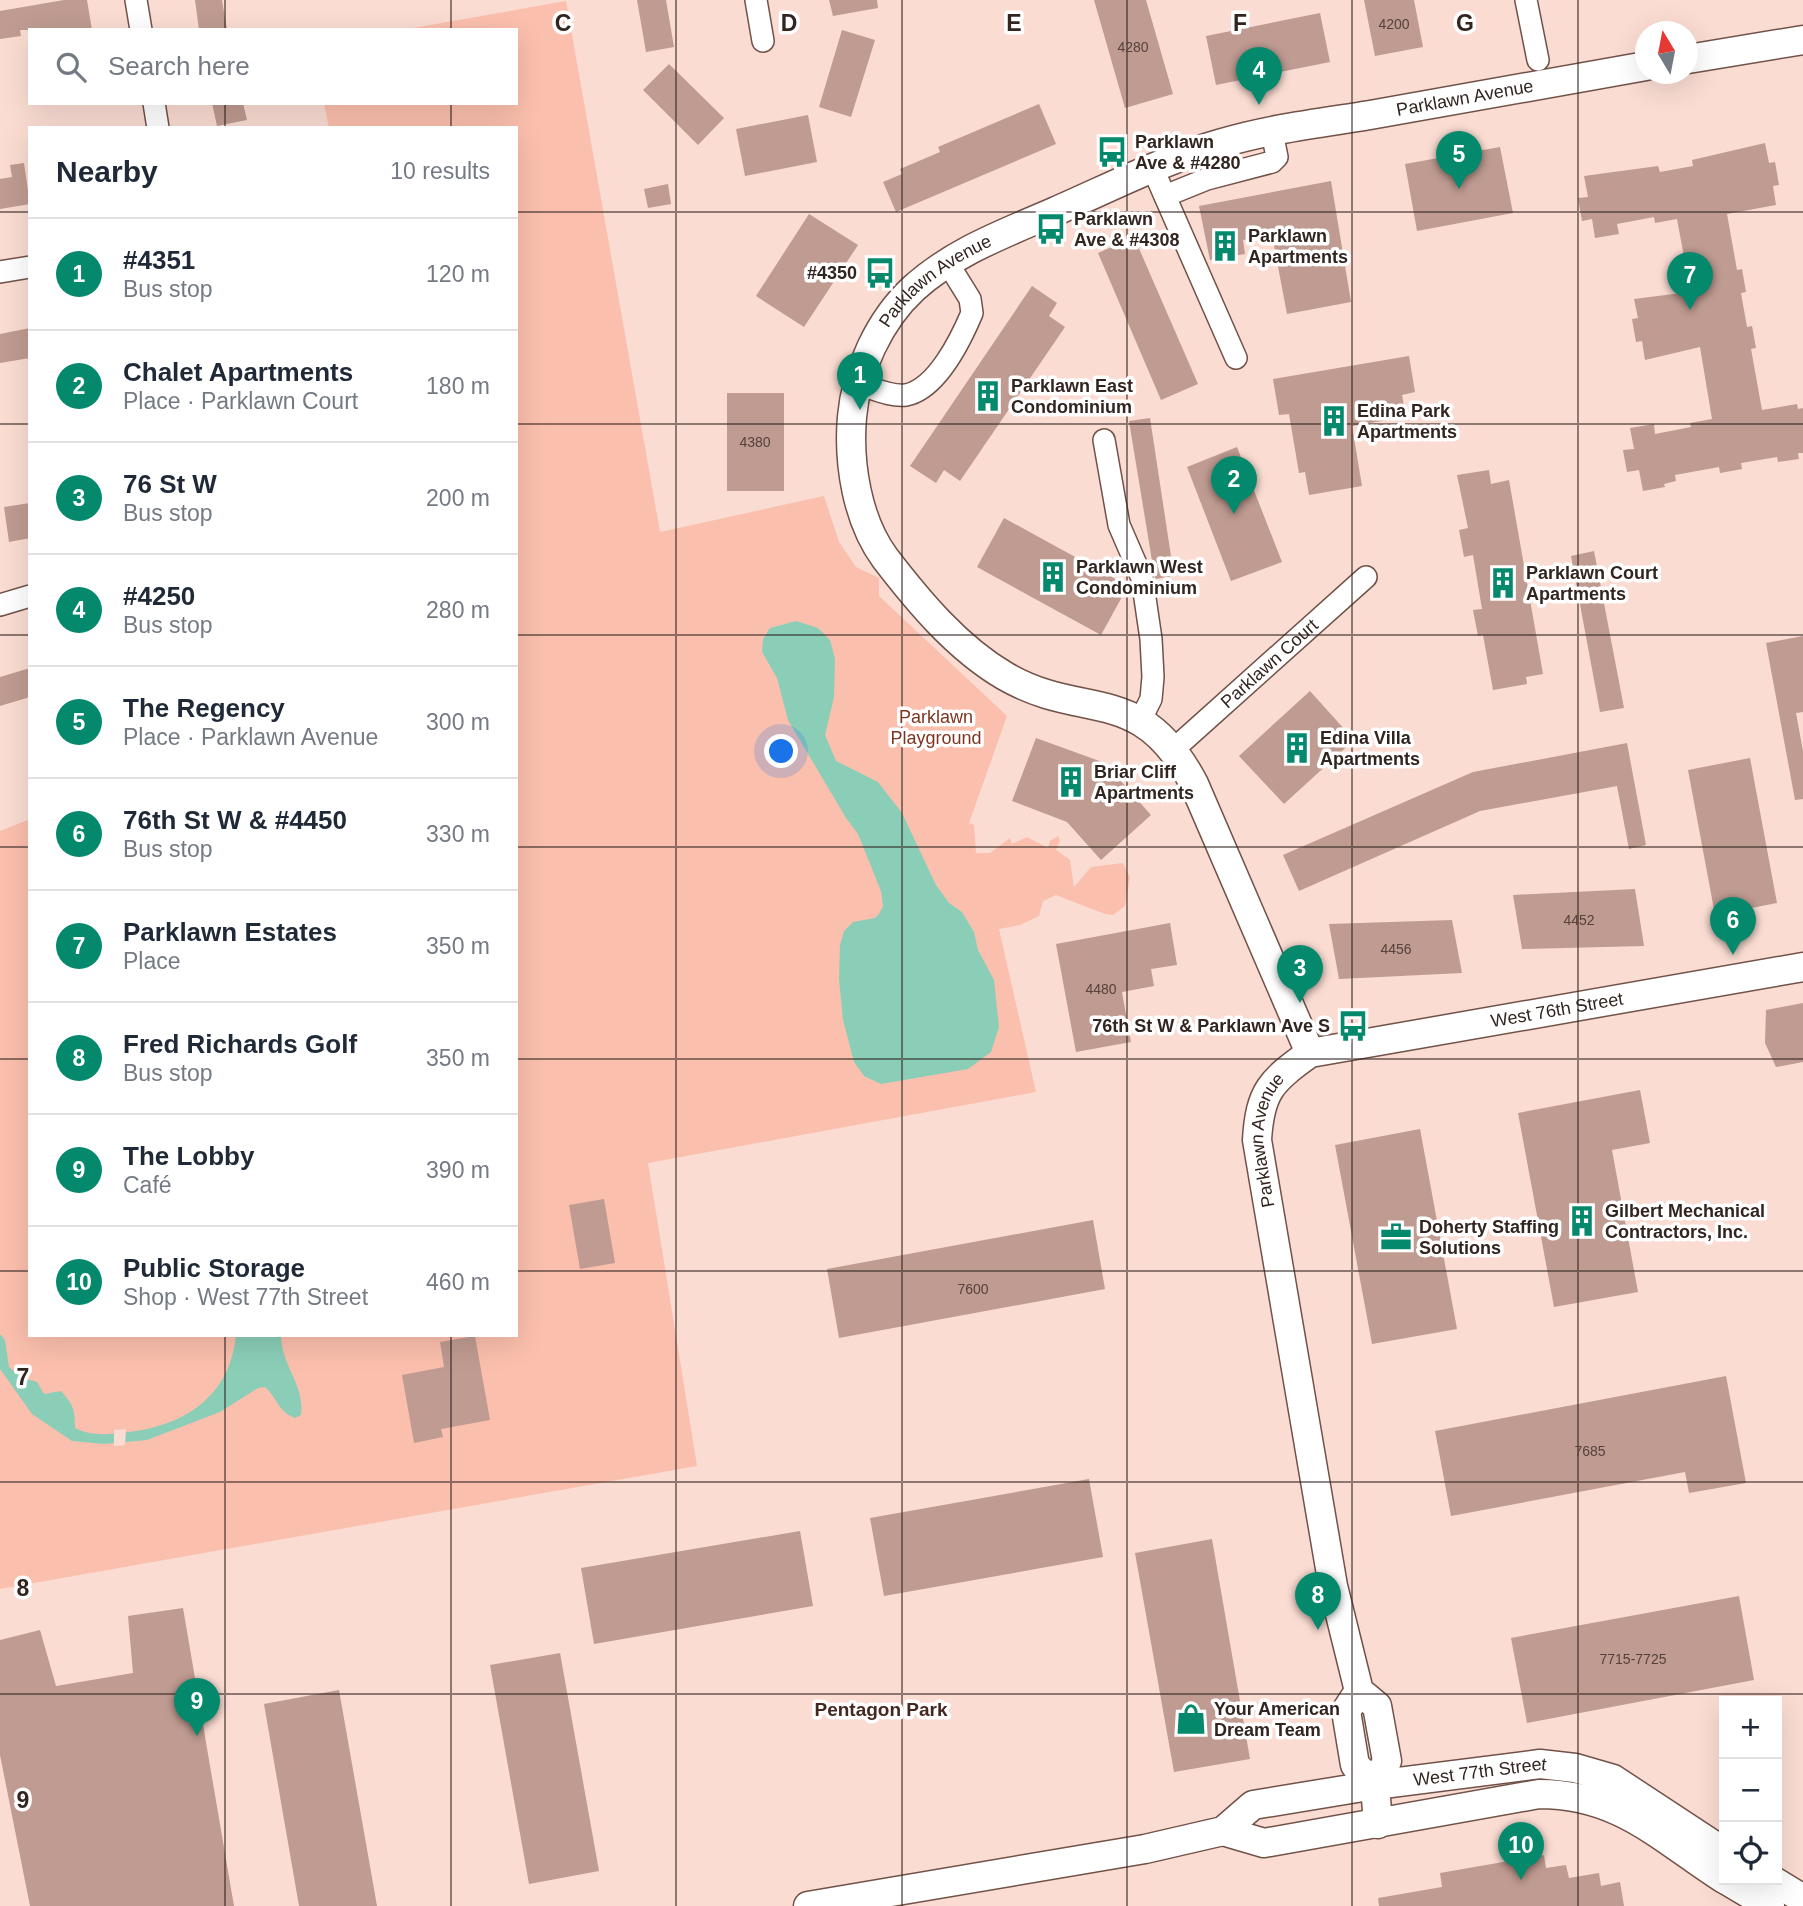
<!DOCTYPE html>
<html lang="en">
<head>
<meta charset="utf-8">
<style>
  body { margin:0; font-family:Helvetica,sans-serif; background:#f6f6f7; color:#1f2937 }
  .controls { position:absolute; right:21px; bottom:21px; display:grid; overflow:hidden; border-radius:0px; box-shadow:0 7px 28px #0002 }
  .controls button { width:63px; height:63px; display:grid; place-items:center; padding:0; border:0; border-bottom:2px solid #e0e1e3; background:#fff; color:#1f2937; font:35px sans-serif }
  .compass { position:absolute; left:1635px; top:21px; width:63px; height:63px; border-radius:50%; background:#fff; box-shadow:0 7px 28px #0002; rotate:350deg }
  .you { position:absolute; left:782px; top:752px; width:24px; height:24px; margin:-18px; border:5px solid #fff; border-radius:50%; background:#1a73e8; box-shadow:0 0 0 10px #1a73e833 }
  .badge { display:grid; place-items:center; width:46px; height:46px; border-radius:50%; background:#04896d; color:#fff; font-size:23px; font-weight:700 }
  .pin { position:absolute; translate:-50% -58px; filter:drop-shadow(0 2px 4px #0008) }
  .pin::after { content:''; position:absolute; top:37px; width:24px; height:21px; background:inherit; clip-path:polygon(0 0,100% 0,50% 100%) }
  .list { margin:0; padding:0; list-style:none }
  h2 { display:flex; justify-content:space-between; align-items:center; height:91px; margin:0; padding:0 28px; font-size:30px }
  h2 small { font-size:23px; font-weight:400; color:#747a83 }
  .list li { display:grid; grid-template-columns:46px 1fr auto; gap:21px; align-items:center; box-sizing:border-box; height:112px; padding:0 28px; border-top:2px solid #e0e1e3 }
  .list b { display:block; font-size:26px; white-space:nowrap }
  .list p { margin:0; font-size:23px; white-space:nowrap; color:#747a83 }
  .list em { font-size:23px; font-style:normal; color:#747a83 }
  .icon { flex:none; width:38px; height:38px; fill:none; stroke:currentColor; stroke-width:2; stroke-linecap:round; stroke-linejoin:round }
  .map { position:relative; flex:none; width:1803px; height:1906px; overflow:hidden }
  .search { position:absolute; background:#fff; box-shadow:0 7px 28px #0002; left:28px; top:28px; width:490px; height:77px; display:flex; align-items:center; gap:18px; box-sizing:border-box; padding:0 24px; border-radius:0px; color:#747a83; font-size:26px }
  .panel { position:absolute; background:#fff; box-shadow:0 7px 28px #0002; left:28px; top:126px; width:490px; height:1211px; border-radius:0px }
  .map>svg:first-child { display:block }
  .green { fill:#fbbfad }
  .water { fill:#8aceb8 }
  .pier { fill:#fadcd2 }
  .building { fill:#bf9b91 }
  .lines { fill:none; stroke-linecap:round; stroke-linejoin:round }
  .street-casing { stroke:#715248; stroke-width:24 }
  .secondary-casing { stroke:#715248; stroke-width:31 }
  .street { stroke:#fff; stroke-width:21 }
  .secondary { stroke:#fff; stroke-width:28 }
  .grid { fill:none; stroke:#322520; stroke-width:2; stroke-opacity:0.55 }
  .labels { text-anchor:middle; stroke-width:7; stroke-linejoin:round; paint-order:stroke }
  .number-label { font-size:14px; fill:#55423c }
  .street-label { font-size:18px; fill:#322520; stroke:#fff }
  .poi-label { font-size:18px; font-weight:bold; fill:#322520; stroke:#fff; text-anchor:start }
  .park-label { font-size:18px; fill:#7d351f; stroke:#fff }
  .neighbourhood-label { font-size:19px; font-weight:bold; fill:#44281f; stroke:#fff }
  .grid-label { font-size:23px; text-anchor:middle; font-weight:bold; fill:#322520; stroke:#fff; stroke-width:7; stroke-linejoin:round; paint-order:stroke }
</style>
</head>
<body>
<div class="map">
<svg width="1803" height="1906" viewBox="0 0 1803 1906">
  <rect width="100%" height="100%" fill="#fadcd2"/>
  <path class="green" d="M566,1L660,532L824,496L839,542L856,567L879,578V596L1007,716L969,823L974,825L976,853H990L1010,838L1012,844L1027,837L1048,848L1050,841L1058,836L1060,841L1056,850L1070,860L1074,887L1091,867L1123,863L1130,877L1125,906L1113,915L1105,914L1056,895L1043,901L1039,916L1020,925L999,929L1036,1092L648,1163L697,1466L0,1589V831L30,819V1335H516V128H329L324,103H516V30H402Z"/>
  <path class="water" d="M796,621L818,628L830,640L835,659L834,697L825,735L836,761L878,782L902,813L936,885L949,903L962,912L974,932L978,950L994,980L999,1027L991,1052L968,1069L881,1084L864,1076L854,1062L843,1020L839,979L840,945L844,931L853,922L875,918L879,914L883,906L881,891L858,834L846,818L788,720L777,678L762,652L763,639L770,628Z
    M0,1334L5,1340L9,1367L23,1378L37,1382L44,1394L61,1391C73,1405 75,1408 75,1428C92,1437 110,1434 129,1432C187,1425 230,1395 236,1335H281C281,1365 305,1385 301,1415L295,1418C277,1411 277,1397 265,1387L258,1388L220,1412L147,1440L104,1444L72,1441L32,1414L0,1369Z"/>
  <path class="pier" d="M126,1429L125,1445L114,1446V1430Z"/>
  <path class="building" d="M64,0H87L92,30H20L21,36L0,39V11Z
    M195,0H222L227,30H199Z
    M637,0H666L674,47L646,52Z
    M829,0H877L878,8L833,16Z
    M1094,0H1146L1173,94L1125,108Z
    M1364,0H1414L1423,47L1375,56Z
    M1320,13L1330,62L1216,85L1206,36Z
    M842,30L875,40L851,117L819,107Z
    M669,64L724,118L698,145L643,90Z
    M212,103H243L247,120L217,126Z
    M1039,104L1056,144L896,212L883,182L902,174L900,169L940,152L938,147Z
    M808,115L817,162L745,176L736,129Z
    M1765,143L1769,163L1775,162L1779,185L1773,186L1776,205L1727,214L1737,270L1742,269L1746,292L1741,293L1747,327L1752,326L1756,348L1751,349L1762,410L1797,404L1798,409L1803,408V453H1798L1799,459L1778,462L1777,457L1741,463L1742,469L1720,473L1719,467L1675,475L1676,481L1664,484L1665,487L1643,491L1639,470L1627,472L1623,450L1634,449L1630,428L1654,424L1655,434L1691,427L1690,423L1712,419L1700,347L1645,360L1642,341L1636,342L1632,319L1638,318L1634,299L1697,291L1692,261L1685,262L1677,219L1655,223L1654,217L1617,224L1619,234L1595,238L1592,219L1582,221L1578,198L1588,197L1584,176L1658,166L1660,172L1693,166L1692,160Z
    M1500,147L1513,213L1417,231L1405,164Z
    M24,163L30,204L0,209V179L12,177L10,165Z
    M1331,181L1351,302L1287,314L1272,235L1243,240L1245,254L1210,260L1199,206Z
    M668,184L671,204L648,208L644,189Z
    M809,214L858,245L804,327L756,296Z
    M1134,237L1198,384L1161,400L1098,253Z
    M1032,286L1057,303L1049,316L1065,327L960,481L944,470L936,483L910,466Z
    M30,328V358L0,363V334Z
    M1409,356L1415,392L1402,395L1406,417L1352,426L1362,486L1309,495L1305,472L1299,473L1289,414L1279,415L1273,379Z
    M727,393H784V491H727Z
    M1150,418L1174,576L1155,579L1129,421Z
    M1237,447L1282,562L1231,581L1187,467Z
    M1489,470L1491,484L1509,480L1543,674L1526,677L1527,684L1493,690L1483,635L1478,636L1473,610L1482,609L1473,555L1464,557L1459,530L1468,528L1457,475Z
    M30,503V538L9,542L4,507Z
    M1004,518L1128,586L1101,635L977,567Z
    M1594,551L1624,708L1600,712L1571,556Z
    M1803,636V712L1796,713L1803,751V799L1795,800L1766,643Z
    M30,668V697L0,706V677Z
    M1310,691L1354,740L1284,804L1239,756Z
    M1036,738L1105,763L1151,815L1101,860L1067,822L1012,801Z
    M1627,743L1646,845L1629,849L1617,786L1480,811L1299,891L1283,855L1473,772Z
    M1750,758L1777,903L1715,915L1688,770Z
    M1635,889L1644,946L1522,949L1513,895Z
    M1452,920L1462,973L1339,979L1329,924Z
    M1170,923L1177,965L1151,969L1154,986L1122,992L1131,1042L1076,1052L1056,944Z
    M1803,1003V1062L1776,1067L1765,1043L1766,1010Z
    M1640,1090L1650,1143L1612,1150L1638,1292L1554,1307L1518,1113Z
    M1420,1129L1457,1329L1372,1344L1335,1145Z
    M604,1199L615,1263L580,1269L569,1205Z
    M1093,1220L1105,1289L839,1338L827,1269Z
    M475,1336L490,1420L441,1429L443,1437L414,1443L402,1375L444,1367L440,1342Z
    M1726,1376L1746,1483L1689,1493L1685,1472L1451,1516L1435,1431Z
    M1089,1479L1103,1557L884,1596L870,1518Z
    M800,1531L813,1606L594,1644L581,1568Z
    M1212,1539L1250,1759L1174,1772L1135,1553Z
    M1739,1596L1754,1680L1527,1723L1511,1638Z
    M183,1608L234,1906H30L0,1755V1640L40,1630L56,1686L133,1673L128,1616Z
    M560,1653L599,1871L529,1884L490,1665Z
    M339,1690L377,1906H299L264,1704Z
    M1544,1855L1546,1868L1566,1865L1569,1878L1599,1873L1601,1886L1620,1882L1624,1906H1379L1378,1898L1442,1887L1440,1873Z"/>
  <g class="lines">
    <defs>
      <g id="street">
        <path d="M136,0L141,30"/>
        <path d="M756,0L763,41"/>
        <path d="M1526,0L1538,60"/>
        <path d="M154,103L158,128"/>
        <path d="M1153,169L1236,358"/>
        <path d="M1165,196L1207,179L1272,162L1277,157L1272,132"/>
        <path d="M0,272L30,267"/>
        <path d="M858,384C872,388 891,397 906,395C937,389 961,339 972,313L970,299L947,262"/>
        <path d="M1104,440L1119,525L1142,578L1151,639L1153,677L1151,699L1140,721"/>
        <path d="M0,605L30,596"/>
        <path id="s1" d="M1174,749L1366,577"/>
      </g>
      <g id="secondary">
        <path d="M1688,59L1803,40"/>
        <path id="s2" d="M1310,1053L1194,784C1140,681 1084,722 1005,676C957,648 918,601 885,558C857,520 848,463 852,417C856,371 879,320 914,288C955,251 1006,233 1056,211C1109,188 1163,160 1219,144C1268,129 1320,123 1370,115C1462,98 1554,82 1646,66"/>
        <path d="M1359,1691L1346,1711L1355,1765L1375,1785"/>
        <path id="s3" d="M1378,1824L1375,1785L1387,1761L1377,1706L1359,1691L1333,1586L1257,1140C1260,1091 1271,1081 1310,1053L1803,967"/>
        <path d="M1223,1831L1264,1843L1539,1794C1620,1794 1660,1838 1724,1879"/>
        <path d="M1726,1880L1770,1906"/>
        <path d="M1772,1880L1803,1899"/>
        <path id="s4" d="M808,1906L1145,1849L1223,1831L1253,1805L1375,1785L1540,1764L1575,1768L1613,1779L1724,1852"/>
      </g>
    </defs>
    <use href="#street" class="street-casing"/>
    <use href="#secondary" class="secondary-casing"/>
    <use href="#street" class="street"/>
    <use href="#secondary" class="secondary"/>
  </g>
  <path class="grid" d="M225,0V30M451,0V30M676,0V1906M902,0V1906M1127,0V1906M1352,0V1906M1578,0V1906M225,103V128M451,103V128M0,212H30M516,212H1803M0,424H30M516,424H1803M0,635H30M516,635H1803M0,847H30M516,847H1803M0,1059H30M516,1059H1803M0,1271H30M516,1271H1803M225,1335V1906M451,1335V1906M0,1482H1803M0,1694H1803"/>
  <defs>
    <symbol id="bus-bare" viewBox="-9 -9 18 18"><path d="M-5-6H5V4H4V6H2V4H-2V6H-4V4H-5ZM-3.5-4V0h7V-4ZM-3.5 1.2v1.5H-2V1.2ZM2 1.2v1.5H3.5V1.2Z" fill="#04896d" stroke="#fff" stroke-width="2.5" paint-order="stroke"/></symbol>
    <symbol id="building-bare" viewBox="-9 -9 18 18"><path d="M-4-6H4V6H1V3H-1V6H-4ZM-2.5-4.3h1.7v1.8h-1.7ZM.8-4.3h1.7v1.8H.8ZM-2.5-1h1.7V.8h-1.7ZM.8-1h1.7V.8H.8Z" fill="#04896d" stroke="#fff" stroke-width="2.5" paint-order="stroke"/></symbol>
    <symbol id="office-bare" viewBox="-9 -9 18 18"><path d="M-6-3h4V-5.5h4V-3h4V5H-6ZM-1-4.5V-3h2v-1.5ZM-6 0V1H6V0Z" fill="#04896d" stroke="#fff" stroke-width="2.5" paint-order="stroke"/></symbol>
    <symbol id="shop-bare" viewBox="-9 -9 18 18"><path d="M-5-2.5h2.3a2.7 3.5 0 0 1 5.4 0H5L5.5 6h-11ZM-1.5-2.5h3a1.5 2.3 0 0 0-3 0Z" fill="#04896d" stroke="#fff" stroke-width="2.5" paint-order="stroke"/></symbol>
  </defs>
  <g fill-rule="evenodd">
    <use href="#bus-bare" x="1090" y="130" width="44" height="44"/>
    <use href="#bus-bare" x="1029" y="207" width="44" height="44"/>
    <use href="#building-bare" x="1203" y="224" width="44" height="44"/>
    <use href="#bus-bare" x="858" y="251" width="44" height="44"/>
    <use href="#building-bare" x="966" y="374" width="44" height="44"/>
    <use href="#building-bare" x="1312" y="399" width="44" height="44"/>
    <use href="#building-bare" x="1031" y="555" width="44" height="44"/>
    <use href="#building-bare" x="1481" y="561" width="44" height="44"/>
    <use href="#building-bare" x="1275" y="726" width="44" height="44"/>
    <use href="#building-bare" x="1049" y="760" width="44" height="44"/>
    <use href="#bus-bare" x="1331" y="1004" width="44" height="44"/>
    <use href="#building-bare" x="1560" y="1199" width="44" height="44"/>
    <use href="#office-bare" x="1374" y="1215" width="44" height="44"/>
    <use href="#shop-bare" x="1169" y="1697" width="44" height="44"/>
  </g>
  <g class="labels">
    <g class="number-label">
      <text x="1394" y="29">4200</text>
      <text x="1133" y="52">4280</text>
      <text x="755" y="447">4380</text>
      <text x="1579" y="925">4452</text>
      <text x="1396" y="954">4456</text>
      <text x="1101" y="994">4480</text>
      <text x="973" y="1294">7600</text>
      <text x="1590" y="1456">7685</text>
      <text x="1633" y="1664">7715-7725</text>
    </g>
    <g class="street-label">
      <text dy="6" stroke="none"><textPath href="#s2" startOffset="1572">Parklawn Avenue</textPath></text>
      <text dy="6" stroke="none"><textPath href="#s2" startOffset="1004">Parklawn Avenue</textPath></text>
      <text dy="6" stroke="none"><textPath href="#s1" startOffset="128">Parklawn Court</textPath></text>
      <text dy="6" stroke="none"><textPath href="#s3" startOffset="1064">West 76th Street</textPath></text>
      <text dy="6" stroke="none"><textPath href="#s3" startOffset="707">Parklawn Avenue</textPath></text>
      <text dy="6" stroke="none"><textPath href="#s4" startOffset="691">West 77th Street</textPath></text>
    </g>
    <g class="poi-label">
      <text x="1135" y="148">Parklawn<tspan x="1135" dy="21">Ave &amp; #4280</tspan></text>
      <text x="1074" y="225">Parklawn<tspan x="1074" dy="21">Ave &amp; #4308</tspan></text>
      <text x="1248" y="242">Parklawn<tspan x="1248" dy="21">Apartments</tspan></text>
      <text x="857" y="279" text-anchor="end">#4350</text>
      <text x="1011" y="392">Parklawn East<tspan x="1011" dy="21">Condominium</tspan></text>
      <text x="1357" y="417">Edina Park<tspan x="1357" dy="21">Apartments</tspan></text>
      <text x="1076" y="573">Parklawn West<tspan x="1076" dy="21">Condominium</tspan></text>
      <text x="1526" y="579">Parklawn Court<tspan x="1526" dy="21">Apartments</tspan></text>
      <text x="1320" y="744">Edina Villa<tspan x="1320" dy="21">Apartments</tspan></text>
      <text x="1094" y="778">Briar Cliff<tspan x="1094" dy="21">Apartments</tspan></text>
      <text x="1330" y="1032" text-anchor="end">76th St W &amp; Parklawn Ave S</text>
      <text x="1605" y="1217">Gilbert Mechanical<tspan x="1605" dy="21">Contractors, Inc.</tspan></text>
      <text x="1419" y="1233">Doherty Staffing<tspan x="1419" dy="21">Solutions</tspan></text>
      <text x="1214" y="1715">Your American<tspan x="1214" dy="21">Dream Team</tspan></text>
    </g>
    <g class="park-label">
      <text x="936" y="723">Parklawn<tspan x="936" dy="21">Playground</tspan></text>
    </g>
    <g class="neighbourhood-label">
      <text x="881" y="1716">Pentagon Park</text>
    </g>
  </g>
  <g class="grid-label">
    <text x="563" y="31">C</text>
    <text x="789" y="31">D</text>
    <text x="1014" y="31">E</text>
    <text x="1240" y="31">F</text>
    <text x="1465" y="31">G</text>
    <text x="23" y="1385">7</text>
    <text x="23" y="1596">8</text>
    <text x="23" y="1808">9</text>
  </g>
</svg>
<div class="controls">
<button>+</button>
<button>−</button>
<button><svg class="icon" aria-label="locate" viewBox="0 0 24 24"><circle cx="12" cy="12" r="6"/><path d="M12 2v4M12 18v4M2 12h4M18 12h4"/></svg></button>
</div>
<svg class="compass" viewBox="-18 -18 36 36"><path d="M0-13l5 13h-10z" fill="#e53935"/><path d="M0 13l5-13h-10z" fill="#747a83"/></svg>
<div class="you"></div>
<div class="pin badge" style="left:860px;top:410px">1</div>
<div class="pin badge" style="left:1234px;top:514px">2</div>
<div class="pin badge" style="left:1300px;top:1003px">3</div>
<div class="pin badge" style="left:1259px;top:105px">4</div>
<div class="pin badge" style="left:1459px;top:189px">5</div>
<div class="pin badge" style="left:1733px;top:955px">6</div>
<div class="pin badge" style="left:1690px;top:310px">7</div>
<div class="pin badge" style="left:1318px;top:1630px">8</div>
<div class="pin badge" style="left:197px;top:1736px">9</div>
<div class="pin badge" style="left:1521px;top:1880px">10</div>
<div class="search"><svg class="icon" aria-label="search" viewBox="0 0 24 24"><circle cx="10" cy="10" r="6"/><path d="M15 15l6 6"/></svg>Search here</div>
<section class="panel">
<h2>Nearby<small>10 results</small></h2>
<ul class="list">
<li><span class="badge">1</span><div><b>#4351</b><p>Bus stop</p></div><em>120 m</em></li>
<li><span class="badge">2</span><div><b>Chalet Apartments</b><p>Place · Parklawn Court</p></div><em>180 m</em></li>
<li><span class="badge">3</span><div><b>76 St W</b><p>Bus stop</p></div><em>200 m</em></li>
<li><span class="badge">4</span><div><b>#4250</b><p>Bus stop</p></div><em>280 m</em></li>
<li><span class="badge">5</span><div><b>The Regency</b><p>Place · Parklawn Avenue</p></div><em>300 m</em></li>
<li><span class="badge">6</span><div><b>76th St W &amp; #4450</b><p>Bus stop</p></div><em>330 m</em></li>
<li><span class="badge">7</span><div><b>Parklawn Estates</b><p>Place</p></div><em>350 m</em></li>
<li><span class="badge">8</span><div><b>Fred Richards Golf</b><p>Bus stop</p></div><em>350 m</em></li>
<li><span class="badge">9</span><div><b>The Lobby</b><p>Café</p></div><em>390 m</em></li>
<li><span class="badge">10</span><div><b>Public Storage</b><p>Shop · West 77th Street</p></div><em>460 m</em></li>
</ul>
</section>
</div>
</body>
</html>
